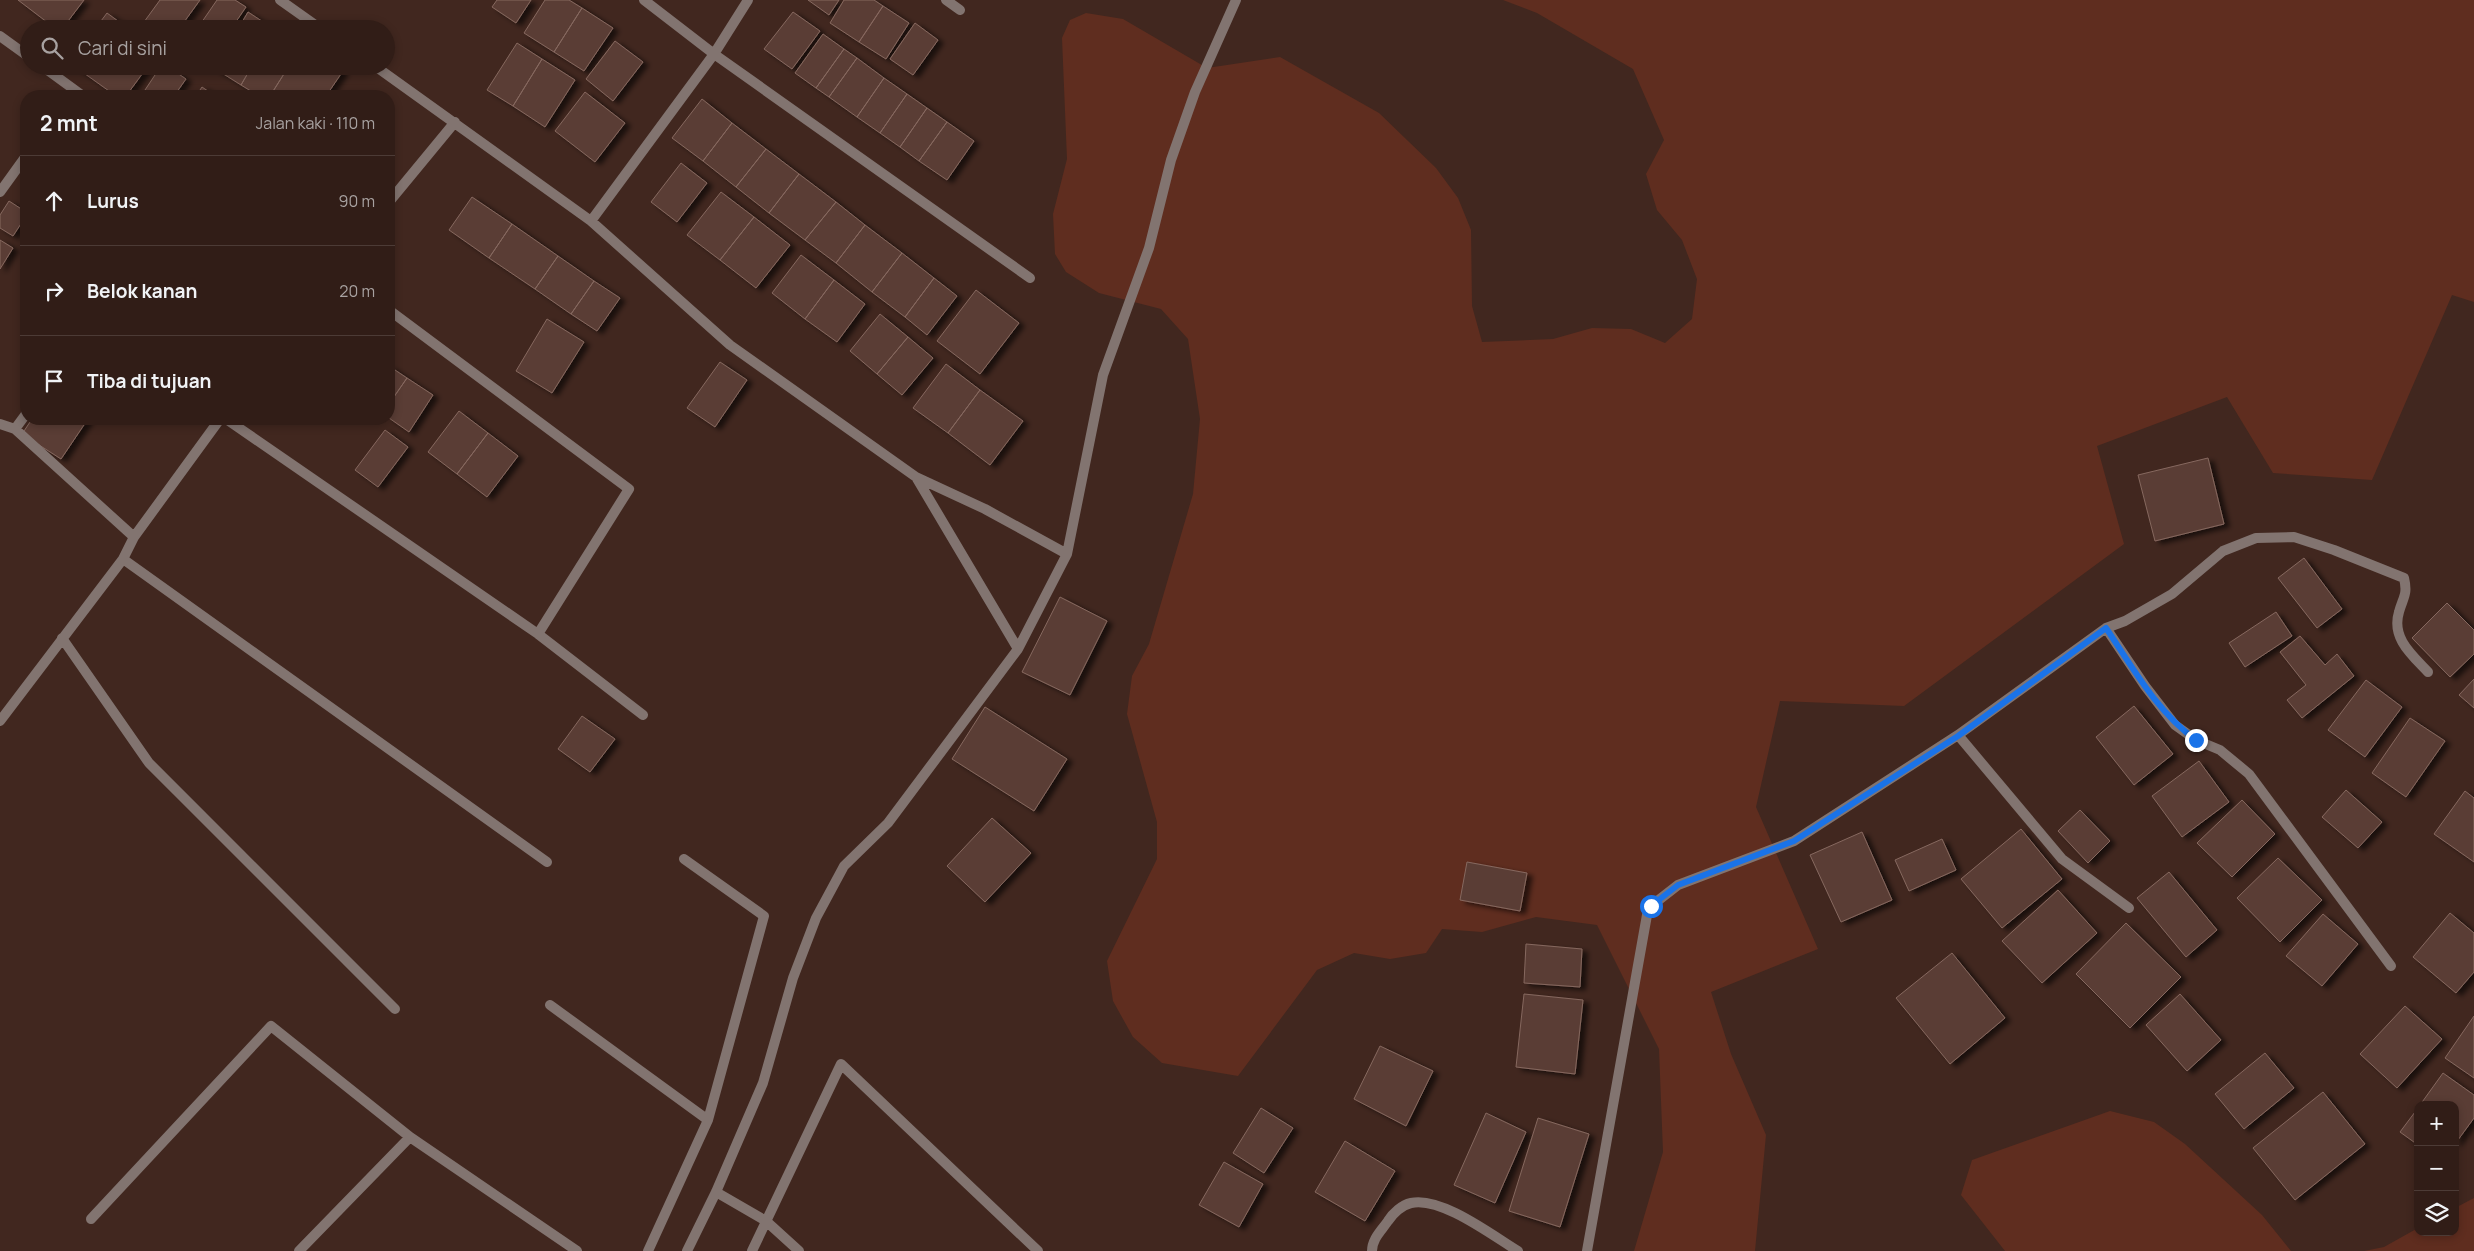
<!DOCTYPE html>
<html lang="id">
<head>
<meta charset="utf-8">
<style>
  body { margin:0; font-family:Manrope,sans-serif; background:#392620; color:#f1f3f6 }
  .controls { position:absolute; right:15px; bottom:15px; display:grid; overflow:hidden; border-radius:10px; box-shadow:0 2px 8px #0003 }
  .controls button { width:45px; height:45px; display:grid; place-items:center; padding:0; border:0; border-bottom:1px solid #4c3b36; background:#311d17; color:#f1f3f6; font:25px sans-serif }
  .stop { position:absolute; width:15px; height:15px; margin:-11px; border:4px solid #1a73e8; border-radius:50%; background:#fff }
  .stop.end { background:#1a73e8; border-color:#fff; box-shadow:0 1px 5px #0008 }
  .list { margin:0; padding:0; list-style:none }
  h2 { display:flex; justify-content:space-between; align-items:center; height:65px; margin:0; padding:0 20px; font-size:21px }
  h2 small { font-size:16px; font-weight:400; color:#a8a2a1 }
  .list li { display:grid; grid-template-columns:32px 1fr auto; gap:15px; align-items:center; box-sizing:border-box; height:90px; padding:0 20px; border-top:1px solid #4c3b36 }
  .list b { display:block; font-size:19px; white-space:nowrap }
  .list em { font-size:16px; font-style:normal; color:#a8a2a1 }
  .icon { flex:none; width:28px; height:28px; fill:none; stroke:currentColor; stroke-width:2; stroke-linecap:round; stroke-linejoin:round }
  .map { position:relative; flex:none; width:2474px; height:1251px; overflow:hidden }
  .search { position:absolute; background:#311d17; box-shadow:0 2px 8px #0003; left:20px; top:20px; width:375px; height:55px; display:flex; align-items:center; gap:12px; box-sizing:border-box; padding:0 18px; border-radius:28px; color:#a8a2a1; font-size:19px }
  .panel { position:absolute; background:#311d17; box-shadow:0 2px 8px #0003; left:20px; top:90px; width:375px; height:335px; border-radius:20px }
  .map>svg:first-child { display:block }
  .green { fill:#5f2d1f }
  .building { fill:#5a3e35; stroke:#86685f; filter:url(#shadow) }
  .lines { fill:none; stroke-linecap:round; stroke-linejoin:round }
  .minor { stroke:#827470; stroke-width:10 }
  .route { stroke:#1a73e8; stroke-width:6 }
</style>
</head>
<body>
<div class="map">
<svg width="2474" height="1251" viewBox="0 0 2474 1251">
  <defs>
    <filter id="shadow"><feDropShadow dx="5.5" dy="3" stdDeviation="2.5" flood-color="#0009"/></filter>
  </defs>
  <rect width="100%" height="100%" fill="#41271f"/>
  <path class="green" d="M1503,0H2474V302L2452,295L2372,480L2273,473L2227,397L2097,446L2124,544L1904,706L1780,701L1756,807L1818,949L1711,992L1731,1054L1766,1135L1755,1251H1634L1663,1152L1659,1049L1597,925L1536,917L1482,932L1442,929L1426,953L1390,959L1354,953L1317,970L1238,1076L1162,1063L1133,1037L1113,1001L1107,961L1157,859V822L1127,714L1132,676L1149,644L1193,494L1200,419L1188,339L1161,309L1099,293L1066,272L1055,254L1053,214L1067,159L1062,38L1070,20L1086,13L1123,19L1207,68L1280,57L1379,113L1436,168L1458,198L1471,230L1472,306L1482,342L1553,339L1592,328L1631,329L1665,343L1692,319L1697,279L1682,240L1657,210L1646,174L1664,140L1633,69L1537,13Z
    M2110,1111L2154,1122L2185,1144L2262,1215L2291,1251H2005L1961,1195L1972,1160Z
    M2474,1198V1251H2364L2384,1247L2418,1228V1232H2455V1208Z"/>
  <path class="building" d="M18,0H84L62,29H56Z
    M160,0H200L179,29H153L144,22Z
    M217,0H235L246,7L231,29H197Z
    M497,0H531L516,23L492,7Z
    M545,0H569L582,8L554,52L524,33Z
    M808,0H839L829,15Z
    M844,0H874L883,6L859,42L830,23Z
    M883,6L909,23L886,59L859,42Z
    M582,8L613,28L584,71L554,52Z
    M248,12L274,29H238Z
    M793,12L820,31L792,69L764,49Z
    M107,13L129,29H95Z
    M915,23L938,40L913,75L890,59Z
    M823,34L844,49L816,88L795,73Z
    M615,41L643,62L613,101L586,79Z
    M517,43L542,59L513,106L487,90Z
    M844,49L857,58L829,97L816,88Z
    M857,58L884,78L857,117L829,97Z
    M542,59L575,80L545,127L513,106Z
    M74,66H148L126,96H116Z
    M161,66H167L186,79L174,96H141Z
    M215,66H252L241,85L214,68Z
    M252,66H289L270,96H259L241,85Z
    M289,66H334L343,71L326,96H270Z
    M884,78L907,94L880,133L857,117Z
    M202,87L215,96H196Z
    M585,92L625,123L595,162L555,131Z
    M907,94L927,108L900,147L880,133Z
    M702,99L732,123L703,161L672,138Z
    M927,108L947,122L919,161L900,147Z
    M947,122L974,141L947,180L919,161Z
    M732,123L766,149L736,187L703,161Z
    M766,149L799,174L769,213L736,187Z
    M681,163L707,183L677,222L651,202Z
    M799,174L836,202L805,240L769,213Z
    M721,192L754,217L720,260L687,235Z
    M472,197L512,224L489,258L449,230Z
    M9,201L26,212V216L13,236L0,228V215Z
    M836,202L865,225L836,263L805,240Z
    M754,217L790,245L756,288L720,260Z
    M512,224L558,256L535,289L489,258Z
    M865,225L902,253L872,292L836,263Z
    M0,240L13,248L0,269Z
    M902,253L934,278L905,317L872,292Z
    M801,255L834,280L805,319L772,293Z
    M558,256L594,281L571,314L535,289Z
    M934,278L957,296L927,335L905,317Z
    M834,280L865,304L837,342L805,319Z
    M594,281L620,298L597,331L571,314Z
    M976,290L1019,323L980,374L937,341Z
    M880,314L908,337L877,374L850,351Z
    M547,319L584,342L552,393L516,371Z
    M908,337L933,358L902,395L877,374Z
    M720,362L747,380L715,427L687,408Z
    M946,364L980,390L948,433L913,408Z
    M389,366L407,378L389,404Z
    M407,378L433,395L409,432L389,418V404Z
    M980,390L1023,421L990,465L948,433Z
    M459,411L488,433L457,474L428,452Z
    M32,419H88L61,459L22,434Z
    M385,430L408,447L378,487L355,470Z
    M488,433L518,456L487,497L457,474Z
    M2208,458L2224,524L2155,541L2138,475Z
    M2304,558L2342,609L2317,628L2278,578Z
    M1060,597L1107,621L1070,695L1022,672Z
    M2447,603L2474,630V654L2450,677L2412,638Z
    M2276,612L2292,636L2245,667L2229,643Z
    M2300,636L2325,665L2337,654L2354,676L2302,718L2287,700L2306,685L2280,652Z
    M2474,679V708L2459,695Z
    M2366,680L2402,707L2365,757L2328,730Z
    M2134,706L2173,754L2134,785L2096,737Z
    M985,707L1067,759L1034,811L952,759Z
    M582,716L615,739L590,772L558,749Z
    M2410,718L2445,741L2406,797L2372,773Z
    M2199,761L2229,802L2182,837L2152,796Z
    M2346,790L2382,822L2358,848L2322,817Z
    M2465,791L2474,798V862L2434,834Z
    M2242,800L2275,834L2232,877L2197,843Z
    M2080,810L2110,841L2088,863L2058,831Z
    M992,818L1031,853L985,902L947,866Z
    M2021,829L2062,879L2002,928L1961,879Z
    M1862,832L1892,900L1841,922L1810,855Z
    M1942,839L1956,870L1909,891L1895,860Z
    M2278,858L2322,900L2280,942L2237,898Z
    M1467,862L1527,873L1520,911L1460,900Z
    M2169,872L2217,930L2186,957L2137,898Z
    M2058,890L2097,933L2042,983L2002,941Z
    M2450,913L2474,933V972L2456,993L2413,957Z
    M2323,914L2358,944L2322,986L2286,956Z
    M2126,923L2181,977L2130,1028L2076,974Z
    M1526,944L1582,949L1580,987L1524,983Z
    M1952,953L2005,1018L1950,1064L1896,998Z
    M1524,994L1583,1000L1575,1074L1516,1067Z
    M2180,994L2221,1040L2187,1071L2146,1025Z
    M2405,1006L2442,1039L2397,1088L2360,1054Z
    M2474,1016V1078L2445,1058Z
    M1380,1046L1433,1071L1406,1126L1354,1099Z
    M2265,1053L2294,1088L2244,1129L2215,1094Z
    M2443,1073L2474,1095V1118L2455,1144V1105H2420Z
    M2323,1092L2365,1144L2295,1200L2253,1148Z
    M1261,1108L1293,1128L1264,1173L1233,1153Z
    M2418,1108V1145L2400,1132Z
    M1486,1113L1526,1132L1495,1203L1454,1185Z
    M1538,1118L1589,1134L1560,1227L1509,1211Z
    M1345,1141L1395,1171L1365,1221L1315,1192Z
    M1224,1162L1263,1184L1239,1227L1199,1205Z"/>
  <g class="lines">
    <path class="minor" d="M280,0L321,29
      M644,0L714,54L1030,278
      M946,0L960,10
      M0,36L29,57
      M42,66L83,96
      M375,66L591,221L730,345L916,477L985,509L1067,554
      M0,192L26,156
      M389,202L455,122
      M591,221L714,54L748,0
      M226,419L538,634L629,489L389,310
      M0,424L15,429L134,537
      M15,429L26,414
      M916,477L1018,649
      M123,559L547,862
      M2106,628L2145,686L2175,725L2196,740L2220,750L2249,774L2391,966
      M538,634L643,715
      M62,638L149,763L395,1009
      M0,721L123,559L134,537L220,419
      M1958,735L2062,859L2129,908
      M550,1005L708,1120
      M716,1192L766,1221L799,1251
      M91,1219L271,1026L410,1137
      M299,1251L410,1137L577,1251
      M648,1251L708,1120L764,916L684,859
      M687,1251L716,1192L763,1083L793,978L816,918L844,866L888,823L1018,649L1067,554L1103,375L1149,248L1171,160L1195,92L1236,0
      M752,1251L841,1064L1038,1251
      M1372,1251C1372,1239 1381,1231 1388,1221C1393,1213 1402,1205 1411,1203C1441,1196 1493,1236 1518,1251
      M1587,1251L1647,915L1651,906L1678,885L1794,841L1958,735L2106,628L2125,621L2172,594L2223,551L2256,538L2294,537L2334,550L2404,578C2408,595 2403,597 2399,612C2391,638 2412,655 2428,672"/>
  </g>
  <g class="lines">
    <path class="route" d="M1651,906L1678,885L1794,841L1958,736L2106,628C2133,668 2157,712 2196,740"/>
  </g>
</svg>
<div class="controls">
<button>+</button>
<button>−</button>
<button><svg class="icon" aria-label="layers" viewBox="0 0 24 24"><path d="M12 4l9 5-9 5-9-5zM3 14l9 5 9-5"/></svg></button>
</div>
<div class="stop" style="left:1651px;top:906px"></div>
<div class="stop end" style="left:2196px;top:740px"></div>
<div class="search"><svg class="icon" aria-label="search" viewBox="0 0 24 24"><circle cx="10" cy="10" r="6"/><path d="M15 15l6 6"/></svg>Cari di sini</div>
<section class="panel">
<h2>2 mnt<small>Jalan kaki · 110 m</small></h2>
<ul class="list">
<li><svg class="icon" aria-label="ahead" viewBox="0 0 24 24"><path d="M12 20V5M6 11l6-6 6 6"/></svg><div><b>Lurus</b></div><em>90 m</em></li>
<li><svg class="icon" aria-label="right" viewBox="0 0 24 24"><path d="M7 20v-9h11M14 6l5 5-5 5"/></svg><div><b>Belok kanan</b></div><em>20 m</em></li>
<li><svg class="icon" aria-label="arrive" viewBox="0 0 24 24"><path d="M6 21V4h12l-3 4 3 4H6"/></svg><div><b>Tiba di tujuan</b></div></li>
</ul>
</section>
</div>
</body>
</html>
